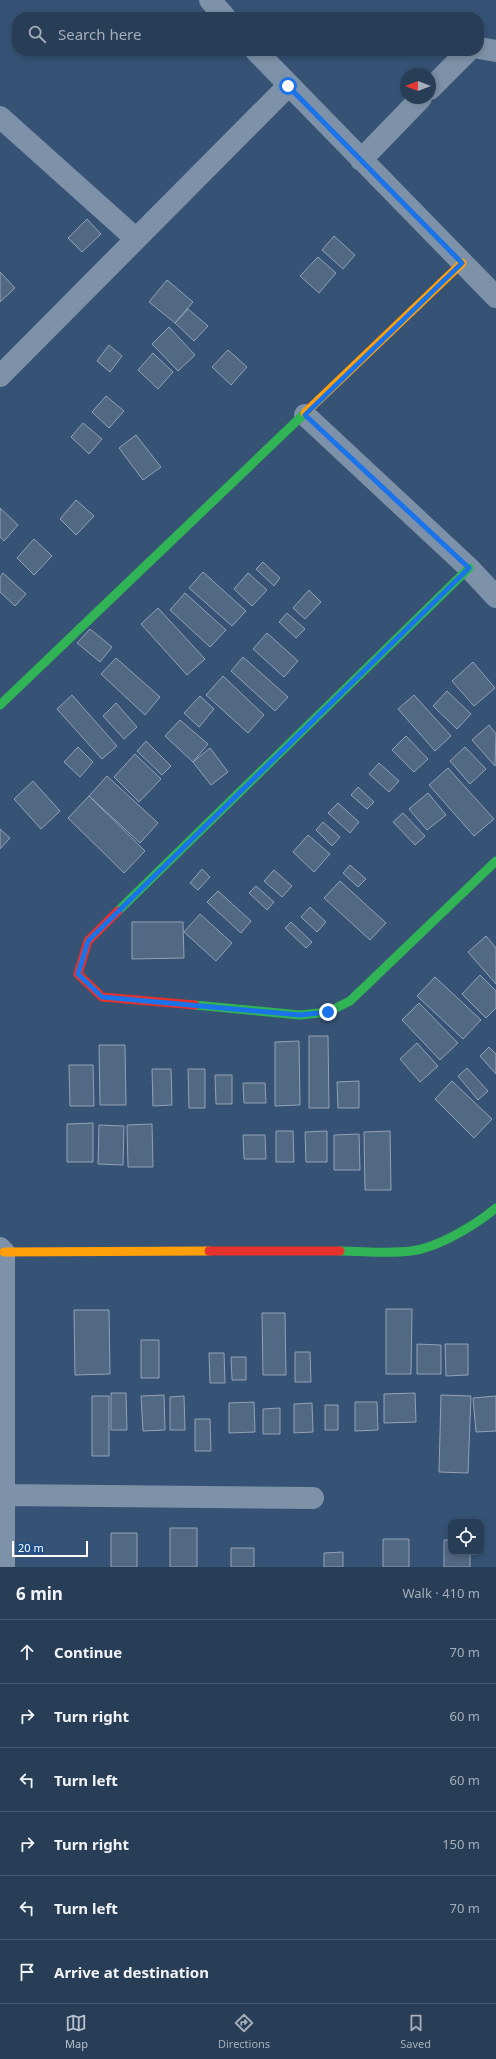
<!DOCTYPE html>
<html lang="en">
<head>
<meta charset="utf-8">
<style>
  body { margin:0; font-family:"Noto Sans",sans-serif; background:#344961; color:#f1f3f6 }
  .controls { position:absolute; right:12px; bottom:12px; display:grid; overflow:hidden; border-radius:8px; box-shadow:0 2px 6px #0003 }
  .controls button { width:36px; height:36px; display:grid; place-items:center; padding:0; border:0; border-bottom:1px solid #44576d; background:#283e57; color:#f1f3f6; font:20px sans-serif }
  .compass { position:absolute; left:400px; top:68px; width:36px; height:36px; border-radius:50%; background:#283e57; box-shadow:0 2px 6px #0003; rotate:270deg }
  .scale { position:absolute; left:12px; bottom:10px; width:76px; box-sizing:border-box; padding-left:4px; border:2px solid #fff; border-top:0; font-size:11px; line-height:14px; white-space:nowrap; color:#fff; -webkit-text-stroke:3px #1b4f8f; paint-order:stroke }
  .stop { position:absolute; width:12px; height:12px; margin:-9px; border:3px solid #1a73e8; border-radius:50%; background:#fff }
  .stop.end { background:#1a73e8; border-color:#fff; box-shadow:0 1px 4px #0008 }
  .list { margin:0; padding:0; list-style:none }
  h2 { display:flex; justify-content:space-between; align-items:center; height:52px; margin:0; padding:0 16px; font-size:17px }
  h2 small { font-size:13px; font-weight:400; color:#a5aeba }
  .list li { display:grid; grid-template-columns:26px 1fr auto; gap:12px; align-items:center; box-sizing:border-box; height:64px; padding:0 16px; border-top:1px solid #44576d }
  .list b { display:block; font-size:15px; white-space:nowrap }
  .list em { font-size:13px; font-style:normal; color:#a5aeba }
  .icon { flex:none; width:22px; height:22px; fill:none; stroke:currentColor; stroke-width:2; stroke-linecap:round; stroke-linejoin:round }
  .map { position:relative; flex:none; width:496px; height:1567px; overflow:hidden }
  .search { position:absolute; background:#283e57; box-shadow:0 2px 6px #0003; left:12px; right:12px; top:12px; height:44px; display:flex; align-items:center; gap:10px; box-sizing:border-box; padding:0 14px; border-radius:16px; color:#a5aeba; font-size:15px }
  .sheet { height:436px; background:#283e57 }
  nav { display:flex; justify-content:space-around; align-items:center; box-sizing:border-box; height:56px; border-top:1px solid #44576d; background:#283e57; font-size:11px; color:#a5aeba }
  nav a { display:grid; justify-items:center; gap:2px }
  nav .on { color:#b9c2ce }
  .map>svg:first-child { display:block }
  .building { fill:#526984; stroke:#92a2b6 }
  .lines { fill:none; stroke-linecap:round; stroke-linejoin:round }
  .street { stroke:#7d92a8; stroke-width:22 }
  .fast { stroke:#30b455; stroke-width:9 }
  .slow { stroke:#ff9f0a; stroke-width:9 }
  .jam { stroke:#e5322d; stroke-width:9 }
  .route { stroke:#1a73e8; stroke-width:5 }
</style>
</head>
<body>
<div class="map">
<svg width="496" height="1567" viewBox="0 0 496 1567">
  <rect width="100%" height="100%" fill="#365274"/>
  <path class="building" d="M87,219L101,234L82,252L68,238Z
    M334,236L355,255L343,269L322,250Z
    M318,257L336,273L319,293L300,276Z
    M0,272L15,288L0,302Z
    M167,280L193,302L175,323L149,302Z
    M188,309L208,326L194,341L175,323Z
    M169,327L195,355L178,371L152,344Z
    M109,345L122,356L110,372L97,361Z
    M228,350L247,367L231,385L212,367Z
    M153,353L173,372L158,389L138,370Z
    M106,396L124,411L109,428L92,412Z
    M83,423L102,439L89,454L71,437Z
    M136,435L161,467L143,480L119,448Z
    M76,500L94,516L76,535L60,519Z
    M0,508L18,525L4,541L0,537Z
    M34,539L52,556L34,575L17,558Z
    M263,562L280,578L274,586L256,569Z
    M203,572L246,611L232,626L189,588Z
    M3,573L26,594L15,606L0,592V577Z
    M248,573L267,590L252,606L234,589Z
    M309,590L321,602L305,619L293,608Z
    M185,593L226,630L210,647L170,610Z
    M158,608L205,659L187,675L141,624Z
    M287,613L305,629L296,638L279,622Z
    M90,629L112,647L100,662L77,643Z
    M267,633L298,661L284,677L253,649Z
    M243,657L288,697L275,711L231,671Z
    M116,658L160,697L145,715L101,674Z
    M473,662L495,688L474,706L452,681Z
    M223,676L264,715L248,733L206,695Z
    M447,691L471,714L457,729L433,706Z
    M72,695L117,746L102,759L57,709Z
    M414,695L451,736L435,751L398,709Z
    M200,696L214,709L199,727L184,713Z
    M116,703L137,727L124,739L103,716Z
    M180,720L208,744L193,762L165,736Z
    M489,725L496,734L495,766L472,740Z
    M406,736L428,759L414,772L392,750Z
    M146,741L171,766L162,775L137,751Z
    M78,747L93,762L80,777L64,762Z
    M465,747L486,769L470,784L450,761Z
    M210,748L228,772L211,785L193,762Z
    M135,754L161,779L139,802L114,777Z
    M379,763L399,781L389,792L369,774Z
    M448,768L494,819L474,836L429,785Z
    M107,776L158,823L140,843L89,796Z
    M33,781L60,811L41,829L14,799Z
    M358,787L374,802L367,809L351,795Z
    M428,793L446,815L427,830L409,809Z
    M89,796L145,851L124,873L68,818Z
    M338,803L359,822L350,833L328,813Z
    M403,813L425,836L415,845L393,822Z
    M323,822L340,837L332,846L316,830Z
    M0,829L10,838L0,849Z
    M308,835L330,854L314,872L293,852Z
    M350,865L366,879L358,887L343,873Z
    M202,869L210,877L198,890L190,883Z
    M274,870L292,886L282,897L264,881Z
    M340,881L386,923L370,940L324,898Z
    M256,886L274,902L267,910L249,893Z
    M218,891L251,921L241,933L207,902Z
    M310,907L326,922L317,932L301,917Z
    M200,914L232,943L216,961L184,932Z
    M132,922H183L184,958L132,959Z
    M291,922L312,942L306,948L285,928Z
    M486,936L496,948V984L468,952Z
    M480,975L496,991V1008L486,1018L462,994Z
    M435,977L481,1020L463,1039L417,996Z
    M419,1003L458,1043L440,1060L402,1020Z
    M309,1036H328L329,1108H309Z
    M299,1041L300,1105L275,1106V1042Z
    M417,1043L438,1066L420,1082L400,1059Z
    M99,1045H125L126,1105H100Z
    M489,1047L496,1054V1074L480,1056Z
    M69,1065H93L94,1106H70Z
    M467,1068L488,1091L478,1100L458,1076Z
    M152,1069H171L172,1105L153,1106Z
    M188,1069H205V1108H189Z
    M215,1075H232V1104H216Z
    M359,1081V1108H338L337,1082Z
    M452,1081L492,1119L474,1138L435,1099Z
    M243,1083H265L266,1103H244Z
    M93,1123V1162H67V1124Z
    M152,1124L153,1167H128L127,1125Z
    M99,1125L124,1126L123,1165L98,1164Z
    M276,1131H293L294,1162H276Z
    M327,1131V1162H306L305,1132Z
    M390,1131L391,1190H365L364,1132Z
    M359,1134L360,1170H334V1135Z
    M243,1135H265L266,1159H244Z
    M386,1309H412L411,1374H386Z
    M74,1310H109L110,1374L75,1375Z
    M262,1313H285L286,1375H263Z
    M141,1340H159V1378H141Z
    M417,1344L441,1345V1374H417Z
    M445,1344H468V1375L446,1376Z
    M295,1352H310L311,1382H295Z
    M209,1353H224L225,1383H210Z
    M231,1357H246V1380H232Z
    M111,1393H126L127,1430H111Z
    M415,1393L416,1422L384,1423V1394Z
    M164,1395L165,1430L143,1431L141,1396Z
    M441,1395L471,1396L468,1473L439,1472Z
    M92,1396H109V1456H92Z
    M184,1396L185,1430H170V1397Z
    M496,1396V1431L476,1432L473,1398Z
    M254,1402L255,1432L229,1433V1403Z
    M355,1402H377L378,1430L355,1431Z
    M312,1403L313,1432L294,1433V1404Z
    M325,1405H338V1430H325Z
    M280,1408V1434H263V1409Z
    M195,1419H210L211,1451H195Z
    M170,1528H197V1567H170Z
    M111,1533H137V1567H111Z
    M383,1539H409V1567H383Z
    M444,1540H451V1552H470V1567H444Z
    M231,1548H254V1567H231Z
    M343,1552V1567H324V1553Z"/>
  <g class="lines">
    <path class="street" d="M210,0L225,17
      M479,48L496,51
      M256,51L496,297
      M430,89L468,51
      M0,117L135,238
      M361,160L421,98
      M0,376L288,86
      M305,415L469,568L496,597
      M0,1248L4,1252V1567
      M4,1495L313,1498"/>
    <path class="fast" d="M0,705L305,413
      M118,911L469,568
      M195,1005L300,1015L328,1012L350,1001L496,861
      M340,1251C363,1251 388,1254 411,1251C437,1248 476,1225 496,1208"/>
    <path class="slow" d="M305,413L462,263
      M4,1252L209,1251"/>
    <path class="jam" d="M118,911L88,941L78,974L102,997L195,1005
      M209,1251H340"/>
  </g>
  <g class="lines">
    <path class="route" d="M288,86L462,263L305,415L469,568L88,941L78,974L102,997L300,1015L328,1012"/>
  </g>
</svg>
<div class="controls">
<button><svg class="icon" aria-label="locate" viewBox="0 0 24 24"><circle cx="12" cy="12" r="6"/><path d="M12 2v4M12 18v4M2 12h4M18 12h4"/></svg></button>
</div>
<svg class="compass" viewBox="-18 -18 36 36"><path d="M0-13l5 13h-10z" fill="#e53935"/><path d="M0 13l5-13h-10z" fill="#a5aeba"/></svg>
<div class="scale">20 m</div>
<div class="stop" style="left:288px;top:86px"></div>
<div class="stop end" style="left:328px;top:1012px"></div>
<div class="search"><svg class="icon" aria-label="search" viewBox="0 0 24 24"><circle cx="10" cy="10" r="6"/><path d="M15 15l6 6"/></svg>Search here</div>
</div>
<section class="sheet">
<h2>6 min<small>Walk · 410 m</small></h2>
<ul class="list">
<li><svg class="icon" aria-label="ahead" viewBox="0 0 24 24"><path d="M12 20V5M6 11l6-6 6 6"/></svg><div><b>Continue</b></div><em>70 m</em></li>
<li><svg class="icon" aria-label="right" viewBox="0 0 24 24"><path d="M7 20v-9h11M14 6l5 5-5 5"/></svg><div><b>Turn right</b></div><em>60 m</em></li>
<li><svg class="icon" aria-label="left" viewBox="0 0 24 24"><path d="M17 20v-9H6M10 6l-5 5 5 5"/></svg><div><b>Turn left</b></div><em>60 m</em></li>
<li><svg class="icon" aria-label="right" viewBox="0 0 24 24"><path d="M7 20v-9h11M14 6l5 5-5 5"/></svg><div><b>Turn right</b></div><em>150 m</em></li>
<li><svg class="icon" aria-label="left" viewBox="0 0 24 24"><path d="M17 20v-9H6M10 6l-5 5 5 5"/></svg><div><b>Turn left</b></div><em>70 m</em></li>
<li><svg class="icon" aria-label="arrive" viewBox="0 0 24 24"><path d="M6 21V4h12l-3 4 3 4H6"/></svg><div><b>Arrive at destination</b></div></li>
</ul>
</section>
<nav>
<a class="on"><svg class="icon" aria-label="map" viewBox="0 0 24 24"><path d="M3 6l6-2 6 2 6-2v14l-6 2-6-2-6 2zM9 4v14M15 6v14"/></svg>Map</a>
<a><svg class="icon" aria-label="directions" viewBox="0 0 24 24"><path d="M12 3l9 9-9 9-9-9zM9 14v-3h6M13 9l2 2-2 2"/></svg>Directions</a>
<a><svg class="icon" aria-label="saved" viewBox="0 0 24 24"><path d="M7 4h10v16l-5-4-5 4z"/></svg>Saved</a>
</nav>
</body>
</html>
